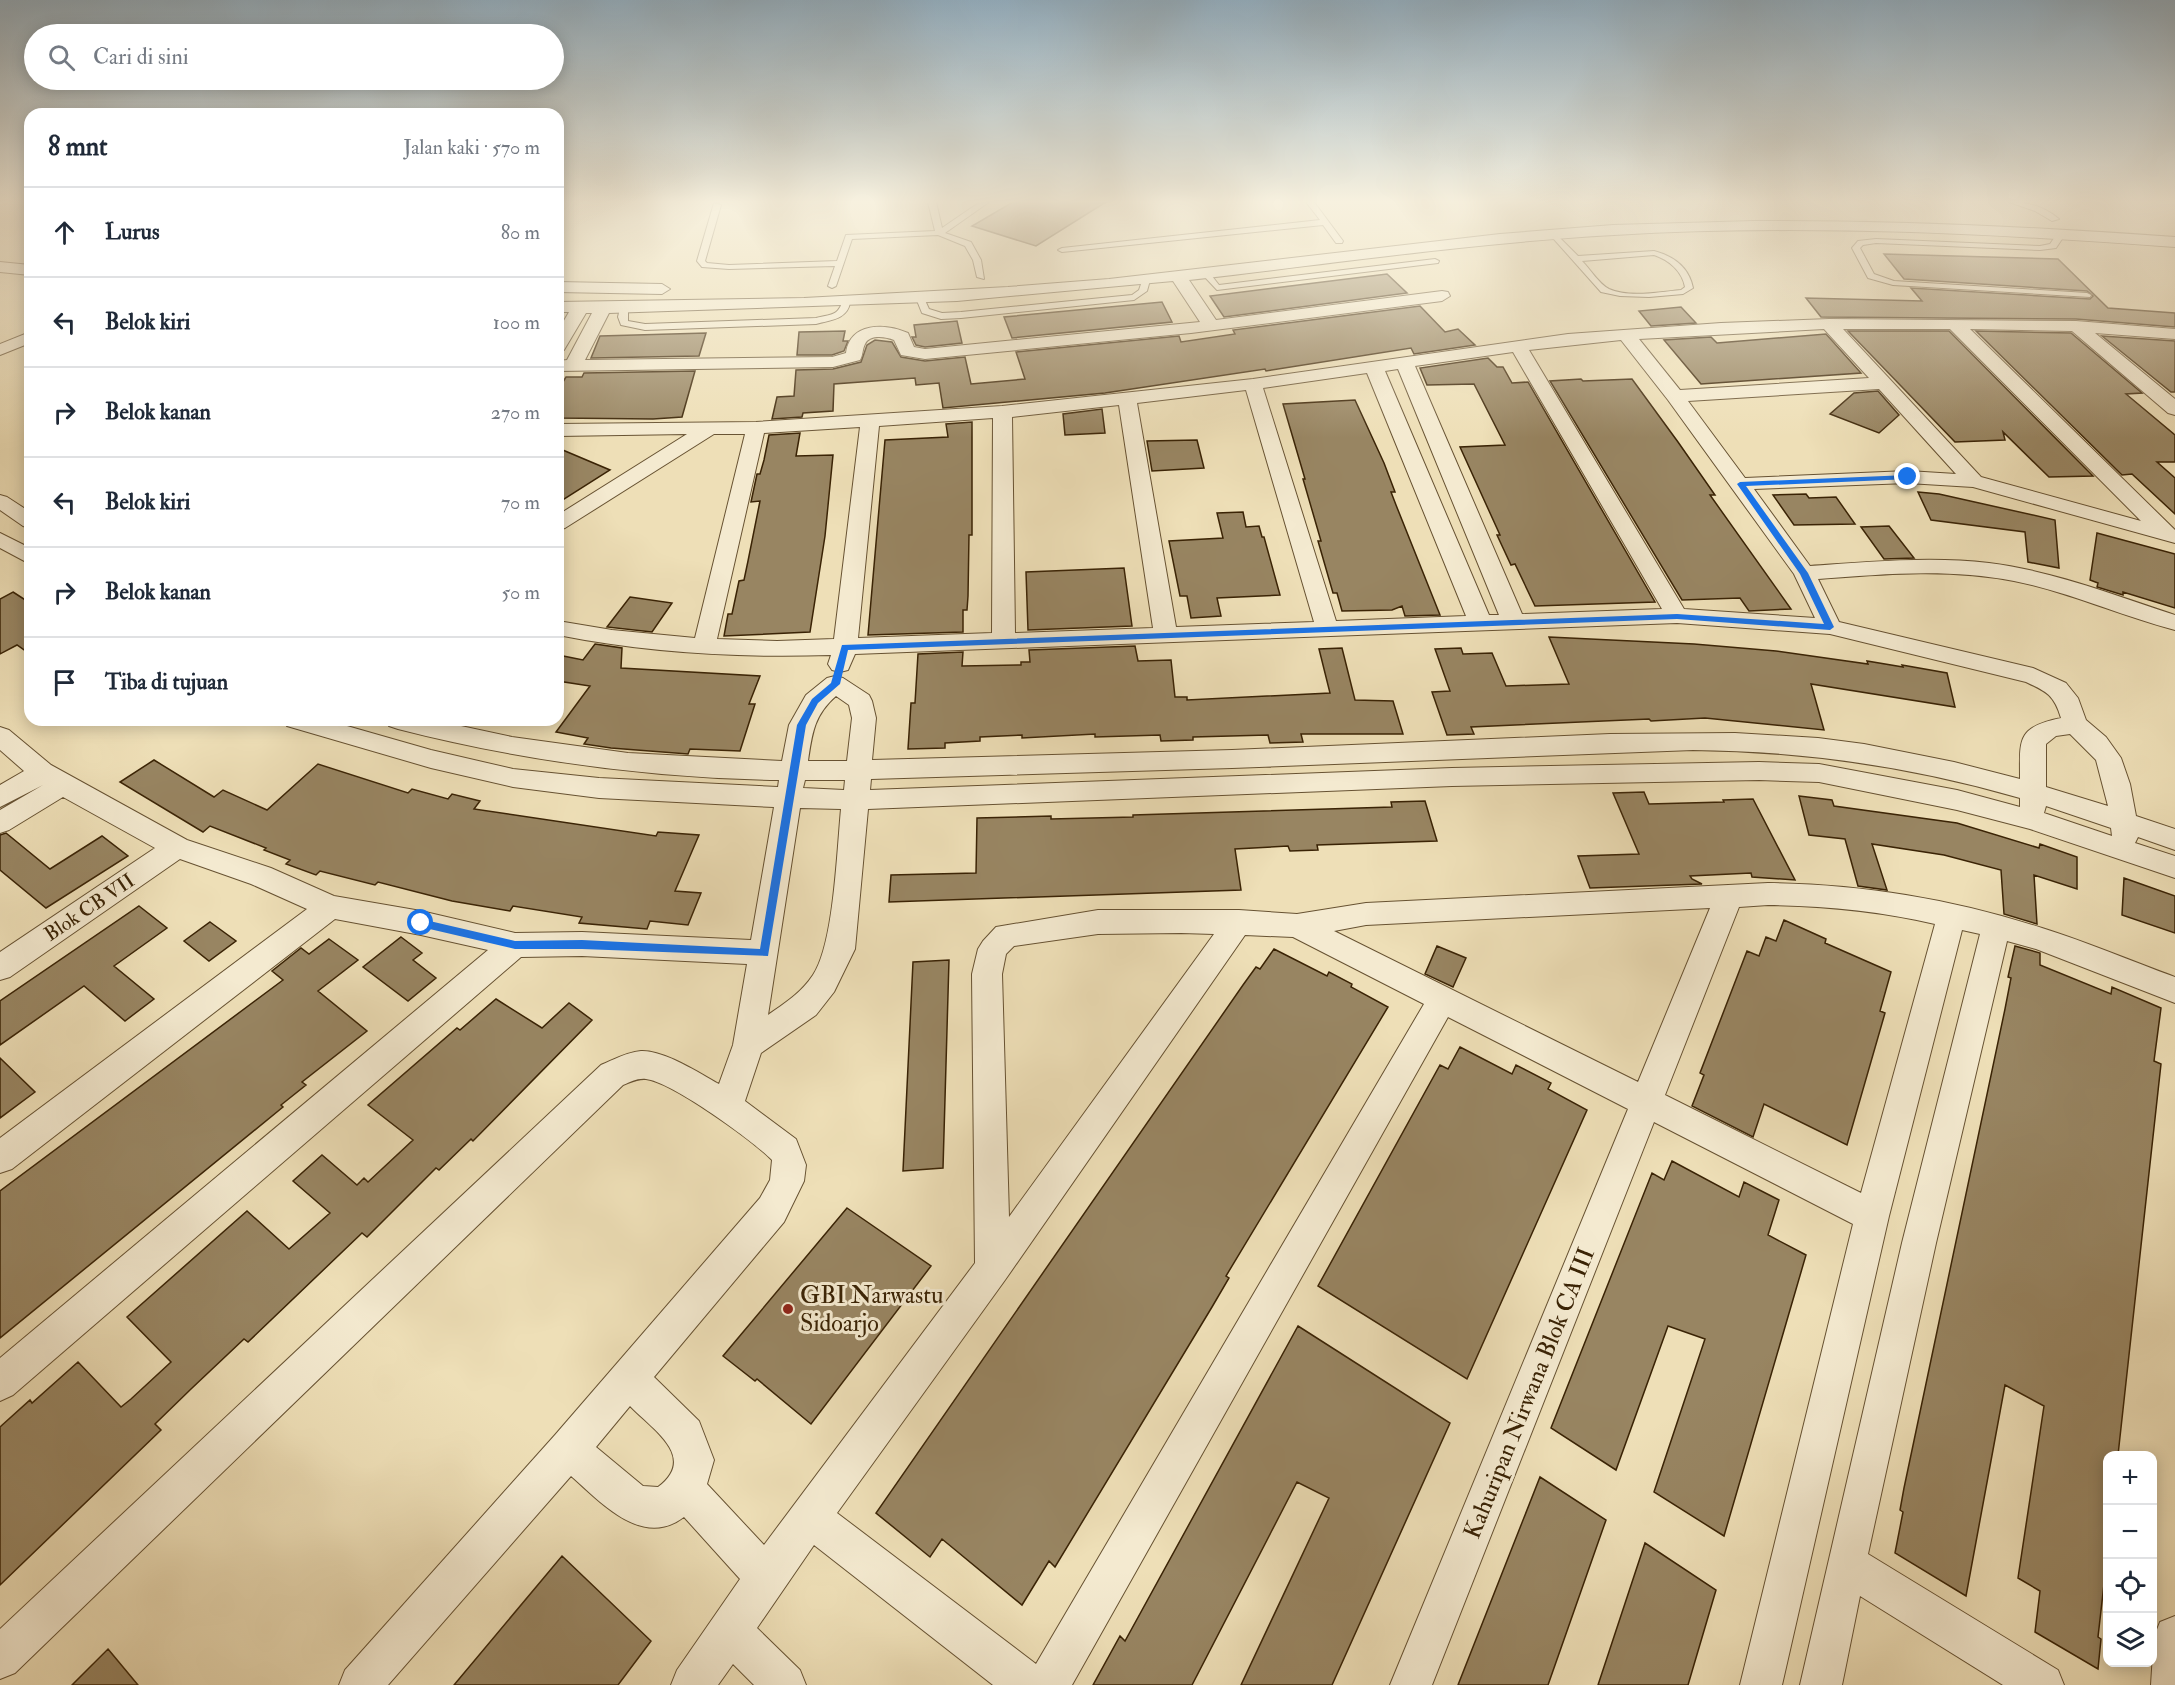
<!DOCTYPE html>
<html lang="id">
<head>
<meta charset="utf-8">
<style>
  body { margin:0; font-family:"IM FELL Double Pica",serif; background:#f6f6f7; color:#1f2937 }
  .controls { position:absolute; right:18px; bottom:18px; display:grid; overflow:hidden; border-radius:12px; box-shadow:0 3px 15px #0003 }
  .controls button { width:54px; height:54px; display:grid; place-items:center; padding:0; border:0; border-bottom:2px solid #e0e1e3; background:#fff; color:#1f2937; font:30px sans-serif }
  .stop { position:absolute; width:18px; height:18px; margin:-14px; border:4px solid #1a73e8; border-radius:50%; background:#fff }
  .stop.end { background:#1a73e8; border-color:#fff; box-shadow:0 2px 6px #0008 }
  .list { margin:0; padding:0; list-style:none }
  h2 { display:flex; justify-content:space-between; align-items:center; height:78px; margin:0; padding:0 24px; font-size:26px }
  h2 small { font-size:20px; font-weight:400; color:#747a83 }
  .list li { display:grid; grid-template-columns:39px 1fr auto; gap:18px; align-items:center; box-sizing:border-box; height:90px; padding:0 24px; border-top:2px solid #e0e1e3 }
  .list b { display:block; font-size:22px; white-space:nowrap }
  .list em { font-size:20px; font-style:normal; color:#747a83 }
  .icon { flex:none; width:33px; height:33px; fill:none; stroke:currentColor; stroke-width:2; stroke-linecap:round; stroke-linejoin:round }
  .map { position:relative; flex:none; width:2175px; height:1685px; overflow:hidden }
  .search { position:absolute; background:#fff; box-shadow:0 3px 15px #0003; left:24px; top:24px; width:540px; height:66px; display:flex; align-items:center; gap:15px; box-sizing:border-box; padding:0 21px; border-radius:33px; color:#747a83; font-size:22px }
  .panel { position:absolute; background:#fff; box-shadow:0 3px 15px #0003; left:24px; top:108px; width:540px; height:618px; border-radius:18px }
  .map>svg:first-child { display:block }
  .building { fill:#988562; stroke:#3a2305; stroke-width:1.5 }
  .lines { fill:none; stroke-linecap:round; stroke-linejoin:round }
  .lane-casing { stroke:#675232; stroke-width:2 }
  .street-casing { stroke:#675232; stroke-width:2 }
  .lane { fill:#f4ead0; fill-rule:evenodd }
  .street { fill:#f4ead0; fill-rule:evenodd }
  .route { fill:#1a73e8 }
  .poi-dot { fill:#8f2418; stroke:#f4ead0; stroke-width:2 }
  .labels { text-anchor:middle; stroke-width:6; stroke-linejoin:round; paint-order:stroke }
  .street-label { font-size:20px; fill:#3a2305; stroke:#f4ead0 }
  .near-poi-label { font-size:24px; fill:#3a2305; stroke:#f4ead0; text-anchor:start }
  .near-street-label { font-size:24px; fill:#3a2305; stroke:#f4ead0 }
</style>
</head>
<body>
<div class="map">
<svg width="2175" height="1685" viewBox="0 0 2175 1685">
  <rect width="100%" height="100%" fill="#eedfb7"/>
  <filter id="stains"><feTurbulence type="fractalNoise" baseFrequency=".00333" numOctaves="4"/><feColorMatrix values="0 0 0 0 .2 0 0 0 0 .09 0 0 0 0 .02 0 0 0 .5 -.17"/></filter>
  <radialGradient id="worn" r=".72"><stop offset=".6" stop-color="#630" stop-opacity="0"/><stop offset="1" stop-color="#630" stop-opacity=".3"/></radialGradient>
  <path class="building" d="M1013,202H1106L1036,246L972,226Z
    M1884,254L2058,259L2108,308L2175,313V327L2076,319L1821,317L1806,298L1922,301L1911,288L2090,299L2093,296L2087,291L1904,279Z
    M1387,274L1407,293L1224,317L1210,296Z
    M1162,302L1172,322L1012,338L1004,317Z
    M1420,306L1445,332L1458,329L1475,345L1414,354L1411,348L1266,371L1265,369L1105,393L943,408L939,383L916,385L915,378L834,384L833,411L803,413L802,417L772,419L777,397L794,396L796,370L833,369L861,362L867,345L875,340L892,342L901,357L925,361L965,357L971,384L1025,379L1016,352L1179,336L1181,342L1235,334L1233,330Z
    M1681,307L1696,323L1651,326L1639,311Z
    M957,321L962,343L925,347L916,345L912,337H916L914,325Z
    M845,331L843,341H848L844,351L832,355H797L799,332Z
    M1848,331H1949L2093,476L2049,477L2003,432L2005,440L1955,442Z
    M1976,331L2071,333L2142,393L2126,394L2175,435V462H2157L2175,478V514L2132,474L2122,475Z
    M706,333L699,356L591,358L600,336Z
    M1826,334L1861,373L1701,384L1664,340L1711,337L1717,343Z
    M2102,336L2175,341V392H2171Z
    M1488,358L1497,367H1503L1512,383L1528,382L1655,602L1535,606L1515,564L1511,565L1497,535H1500L1460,447L1505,445L1474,384L1427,385L1420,368Z
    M695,371L682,417L653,419L558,418V390L566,377H582L584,373Z
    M1581,379L1583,381L1632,379L1678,442L1715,495H1710L1791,609L1749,611L1740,598L1682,600L1550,381Z
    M1878,391L1899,415L1879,433L1830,414L1854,393Z
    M1355,400L1384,463L1395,492H1391L1396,505L1440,615L1405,616L1402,606L1392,610L1342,611L1337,593H1333L1318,541H1321L1303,479H1305L1283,404Z
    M1102,409L1105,433L1065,435L1063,414Z
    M972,422V535H969L968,596L967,610H963V632L868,635L885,440L948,437L946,424Z
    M800,433L796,456L833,455L825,536L810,632L724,636L728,614H732L739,581L744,580L748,561L760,501L751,502L757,474H760L764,460L769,435Z
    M1197,440L1204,468L1152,471L1147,441Z
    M558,448L610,470L558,503Z
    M1918,492L1939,494L2055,520L2059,568L2028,562L2025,532L1931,520Z
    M1806,494L1809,498L1836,497L1855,524L1794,525L1773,495Z
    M1243,512L1246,527L1259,526L1262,537H1264L1280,595L1217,598L1221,616L1191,618L1187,596H1180L1169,541L1223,538L1217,513Z
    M1889,526L1914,558L1884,559L1861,527Z
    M2097,533L2175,554V608L2123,592V595L2097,587L2098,583L2090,580Z
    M1124,568L1132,626L1028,630L1026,572Z
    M13,592L30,603V654L17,645L0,654V599Z
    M630,597L672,603L652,632L607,627Z
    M1549,637L1694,644L1776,651L1868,664L1867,661L1903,667L1902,665L1947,673L1955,707L1811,684L1824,730L1705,718L1651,721L1649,719L1471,727L1474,734L1447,735L1432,692L1450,691L1435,649L1461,648L1463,654L1492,653L1506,686L1569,684Z
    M595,644L622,648L621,668L760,676L749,704H755L740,751L690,749L688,754L611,748L584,744L588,738L556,732L590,686L558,681V655L583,660Z
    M1135,646L1138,661L1171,660L1175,697H1187V700L1330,693L1319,649L1342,648L1355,700L1393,701L1403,734H1301L1303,742L1270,743L1268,735L1193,737V740L1161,741L1160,735L1095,737V734L1022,738V735L980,737V741L945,743V748L908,749L911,703H915L918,654L963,652L962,666L1021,665V662H1030L1029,650Z
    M154,760L214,797L223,790L267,810L318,764L408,793L412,789L448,799L452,794L480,801L474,809L656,836L658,832L699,835L675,891L701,893L688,925L650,921L647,929L579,923L582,917L513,906L510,911L452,901L378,882L375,885L320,871L316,875L286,864L290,860L264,850L266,848L210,826L203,832L120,782Z
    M1644,792L1649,804L1724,802L1723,800L1753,799L1795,880L1752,877L1751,873L1690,876L1692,879L1702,884L1590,888L1578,856L1639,854L1613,793Z
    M1799,796L1832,800L1834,806L1957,823L2039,848L2040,844L2077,857V889L2034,875L2037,924L2004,914L2001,870L1944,855L1872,844L1887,890L1858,886L1845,839L1809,835Z
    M1425,801L1437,841L1317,845L1318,850L1290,851L1288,846L1235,849L1241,890L889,902L891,875L976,873L977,818L1051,816V819L1133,817V815L1392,807L1391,802Z
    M6,833L50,869L102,836L128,856L46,908L0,870V835Z
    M2124,878L2175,896V933L2122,915Z
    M139,906L167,928L114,966L154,999L125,1021L84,986L0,1045V1001Z
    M1784,920L1826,939L1825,943L1891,972L1880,1011L1885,1013L1847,1145L1764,1104L1753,1137L1692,1106L1704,1075L1700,1073L1747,951L1759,956L1766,937L1776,941Z
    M210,922L236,941L209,961L184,941Z
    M401,937L422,953L413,960L436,978L408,1001L363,967Z
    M329,939L358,960L318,991L367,1031L302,1082L306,1085L281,1105L283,1107L0,1338V1191L283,980L272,971L301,948L309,954Z
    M1437,946L1466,958L1453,987L1425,974Z
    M2015,946L2040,953V965L2111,994L2112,987L2161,1008L2154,1061L2161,1064L2118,1455H2108V1549L2098,1637L2101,1639L2098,1669L2035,1632L2040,1591L2018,1578L2044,1406L2005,1385L1966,1596L1895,1553L1903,1512L1900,1510L1904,1488L2005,1009L2011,978L2008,977Z
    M1274,949L1327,976L1329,972L1352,984L1351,987L1388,1007L1226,1276L1229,1278L1212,1307L1055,1567L1049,1561L1022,1605L942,1539L930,1557L876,1513L1243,985L1256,967L1260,969Z
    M949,960L943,1168L903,1171L913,962Z
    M496,999L542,1028L569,1003L592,1020L473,1141L471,1139L439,1170L436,1168L367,1237L362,1233L248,1342L244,1339L191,1389L155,1424L161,1430L0,1585V1427L30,1400L32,1403L78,1362L121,1407L131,1399L171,1362L127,1317L247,1211L289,1249L330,1213L293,1181L322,1155L357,1185L364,1178L368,1182L413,1140L368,1105L457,1028L460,1030Z
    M1460,1047L1512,1074L1516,1065L1551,1083L1548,1089L1587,1110L1467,1379L1318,1286L1440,1065L1448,1069Z
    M0,1058L35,1092L0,1118Z
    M1672,1161L1739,1197L1744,1182L1779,1200L1768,1235L1806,1255L1724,1536L1654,1492L1705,1339L1668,1326L1616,1470L1551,1428L1652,1173L1664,1180Z
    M847,1208L931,1266L811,1424L757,1379L755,1381L723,1356Z
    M1298,1326L1450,1423L1332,1685H1241L1329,1498L1297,1482L1192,1685H1093L1120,1636L1125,1641Z
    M1540,1477L1606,1520L1548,1685H1458Z
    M1645,1543L1716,1590L1688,1685H1598Z
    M562,1556L651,1641L618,1685H454Z
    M108,1649L138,1685H72Z"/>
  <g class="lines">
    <defs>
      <path id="lane" d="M928,202H936L942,228L980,202H989L945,233L971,242L981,260L984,279L977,277L973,260L965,246L938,235L852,239L836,286L832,288L828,286L835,266L729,269L702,267L697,261L714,203L721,205L705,261L707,263L729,265L837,261L846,235L935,231Z
        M1306,202H1314L1343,241L1342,243H1336L1323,225L1062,252L1058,250L1062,248L1320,220Z
        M2009,202C2028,202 2045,207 2059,219L2052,221L2035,211Z
        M2059,231L2066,233L2056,248L2040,250L1876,243L1863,245L1860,248L1874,274L1894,281L2087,293L2091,295L2090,297L1893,285L1868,278L1852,248L1858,241L1876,239L2040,246L2050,244Z
        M1555,233L1578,256L1654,251C1673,256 1689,267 1693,288L1683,294L1649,297L1620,296L1601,292L1552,237L1551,235ZM1654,255C1669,260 1682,271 1685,287L1681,290C1659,292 1629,298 1609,289C1599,284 1590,269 1582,261Z
        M1435,259L1439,261L1438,263L1217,290L1201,273L1208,271L1219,285Z
        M1143,278L1150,280L1147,291L1134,300L961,318L941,319L922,313L916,298L923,296L929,309L942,313L961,312L1132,295L1139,290Z
        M843,300L850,302C848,319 831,320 816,324L645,330L621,325L618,317L620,308L624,305L628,308V321L645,324L816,318C832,314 838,316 843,300Z"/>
      <path id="street" d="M1754,221C1895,220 2035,227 2175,237V247C1988,233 1801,224 1614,235C1471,243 1330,264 1189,280L1216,320L1442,291L1448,292L1450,296L1442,301L1191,333L925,359L901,355L894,340C886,337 870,334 865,344C862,350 863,355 860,360L833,367L558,371V361L567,360L592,313H586L564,350L558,351V331L569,312H558V302L804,298L1008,287L1109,279L1500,234L1613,225ZM1173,281L1200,322L925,349L914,347L908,333C885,323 850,322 846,353L832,357L585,360L609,313L957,301Z
        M0,262L30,265V275L0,272Z
        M558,282L662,284L670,289L662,294L558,292Z
        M1829,319L2076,321L2175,329V339L2095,333L2175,399V415L2168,413L2072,331L1970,329L2175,530V543L1973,487L1908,483L1754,489L1810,566C1870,562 1930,556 1989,563C2053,571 2114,595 2175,615V630C2121,616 2069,592 2014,581C1949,568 1883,574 1818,579L1839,622L2033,668L2066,683L2078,698L2086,720L2106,737L2121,758L2130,784L2136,816L2175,829V850L2138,837L2135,843L2175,856V878L2030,829L1957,810L1819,782L1759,780L1452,786L868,809L855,949L834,992L816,1015L761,1053L745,1101L796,1139L806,1165L804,1181L784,1222L654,1377L699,1421L714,1460L707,1484L764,1545L975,1263L972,974L978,949L983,941L996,927L1098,910H1239L1297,914L1366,903L1768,883C1861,884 1953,899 2042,928C2087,942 2131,961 2175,977V1003L2036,949L2007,941L1936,1243L1868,1554L2058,1670L2064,1685H2003L1860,1596L1842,1685H1800L1902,1243L1980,934L1962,930L1889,1216L1782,1685H1740L1853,1224L1654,1122L1432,1685H1390L1628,1109L1448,1017L1072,1685H993L814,1545L757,1628L800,1670L806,1685H754L733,1664L718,1685H671L677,1670L740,1579L684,1517C642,1549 601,1502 571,1476L388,1685H339L345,1670L555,1435L760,1198L770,1180L772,1160C752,1140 672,1082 646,1079C637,1078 631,1082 623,1085L15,1673L0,1679V1629L601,1065C613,1060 627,1052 641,1051C664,1050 699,1073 719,1084L733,1045L747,964L582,956L521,957L13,1395L0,1401V1358L488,950L421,935L335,919L12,1169L0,1173V1138L307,909L251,884L180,859L10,977L0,980V952L155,848L63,797L9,830L0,833V810L43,785L0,807V785L24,771L0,750V727L9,730L51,765L187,840L271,868L334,896L421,911L515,933L582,932L751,940L774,807L599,798L513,787L431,768L287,726L284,720H326L431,750L513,769L599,778L778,787L779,780C650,778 523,761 398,729L389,726L386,720H433L512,737L628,753L782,761L789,725L806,695L827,678L835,676L843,678L869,695L872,701L876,718L872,760L1232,750L1610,734L1735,733L1818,738L1864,744L1954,762L2020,779C2020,740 2016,727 2061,718C2054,695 2047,692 2026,682L1830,634L1677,623L855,654L848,670L840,672L832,670L828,664L831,655C739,658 648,653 558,635V621L612,630L695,638L745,434H714L565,528L558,530V515L687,434L558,436V424L756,422L1002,406L1253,379L1568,334L1721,323ZM1824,329L1869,378L1680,390L1639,339ZM1843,329H1950L2141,521L1981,477ZM1621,340L1668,400L1794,574L1815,618L1684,609L1529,350ZM1513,352L1662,609L1522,614L1415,366ZM1398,369L1499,615H1489L1385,371ZM1367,373L1466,616L1336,621L1263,388ZM1879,389L1956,474L1908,471L1745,478L1688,401ZM1246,390L1314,622L1176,627L1137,403ZM1119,405L1153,628L1015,633L1012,417ZM993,418L992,633L858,638L879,426ZM860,427L834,639L777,641L717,639L764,433ZM836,696L849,705L852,718L847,761H808C812,734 814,715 836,696ZM2070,734L2096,760L2108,806L2046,787V744L2056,736ZM1693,750C1805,751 1913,767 2020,798V807L1957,790L1819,764L1759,762L1452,768L870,790L871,779L1232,768ZM805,780H845L844,790L803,788ZM2046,806L2111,828L2112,836L2044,813ZM800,808L841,809C837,850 834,944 813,975C801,993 785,1003 768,1015ZM1768,905C1825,906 1880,911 1935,924L1861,1193L1665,1095L1739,907ZM1710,908L1638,1082L1334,931L1366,925ZM1181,933L1214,934L1009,1217L1002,974L1006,954L1014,946L1098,934ZM1245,935L1293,937L1424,1004L1036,1664L837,1513L1005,1280ZM630,1406C653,1430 698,1457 658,1487L643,1486L596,1447Z
        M30,332V343L0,355V344Z
        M0,495L7,497L30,512V528L23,526L0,510Z
        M0,533L30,548V564L0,548Z
        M2175,1616V1685H2151L2154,1637L2160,1622Z"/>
    </defs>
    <use href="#lane" class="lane-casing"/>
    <use href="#street" class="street-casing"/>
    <use href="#lane" class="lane"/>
    <use href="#street" class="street"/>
  </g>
  <linearGradient id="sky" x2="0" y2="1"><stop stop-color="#92acbc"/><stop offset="0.46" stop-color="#f7f1df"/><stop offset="1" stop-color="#f7f1df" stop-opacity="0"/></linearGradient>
  <rect width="2175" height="438" fill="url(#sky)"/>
  <path class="route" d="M1908,475L1910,479L1746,486L1808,573L1834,627L1830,630L1677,619L848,650L840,684L818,703L806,725L768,956L582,949H515L421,927L415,923L421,919L515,941L582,940L760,949L797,725L812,699L831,683L842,645L1677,614L1824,624L1800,574L1737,484L1740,482Z"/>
  <circle class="poi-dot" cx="788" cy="1309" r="6"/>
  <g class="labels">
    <g class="street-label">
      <text transform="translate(89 907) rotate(-34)" y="7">Blok CB VII</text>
    </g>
    <g class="near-poi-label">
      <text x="800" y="1303">GBI Narwastu<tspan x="800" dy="28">Sidoarjo</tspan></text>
    </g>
    <g class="near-street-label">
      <text transform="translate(1529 1393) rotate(-68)" y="8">Kahuripan Nirwana Blok CA III</text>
    </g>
  </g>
  <rect width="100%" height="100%" filter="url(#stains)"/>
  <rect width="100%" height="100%" fill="url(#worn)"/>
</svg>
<div class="controls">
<button>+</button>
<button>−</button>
<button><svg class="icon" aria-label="locate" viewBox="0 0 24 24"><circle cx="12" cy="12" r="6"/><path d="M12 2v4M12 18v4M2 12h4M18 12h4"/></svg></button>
<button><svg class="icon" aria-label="layers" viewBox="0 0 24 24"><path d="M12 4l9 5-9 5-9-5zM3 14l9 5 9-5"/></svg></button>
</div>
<div class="stop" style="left:421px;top:923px"></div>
<div class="stop end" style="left:1908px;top:477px"></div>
<div class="search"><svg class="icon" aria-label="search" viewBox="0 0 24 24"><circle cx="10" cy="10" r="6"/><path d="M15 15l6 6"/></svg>Cari di sini</div>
<section class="panel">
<h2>8 mnt<small>Jalan kaki · 570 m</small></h2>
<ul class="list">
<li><svg class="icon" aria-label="ahead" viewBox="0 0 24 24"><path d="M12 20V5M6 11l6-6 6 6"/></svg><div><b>Lurus</b></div><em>80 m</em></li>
<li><svg class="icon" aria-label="left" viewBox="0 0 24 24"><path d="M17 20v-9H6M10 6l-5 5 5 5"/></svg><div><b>Belok kiri</b></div><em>100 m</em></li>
<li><svg class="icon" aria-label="right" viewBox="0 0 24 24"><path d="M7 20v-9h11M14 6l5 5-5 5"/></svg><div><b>Belok kanan</b></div><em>270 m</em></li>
<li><svg class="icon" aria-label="left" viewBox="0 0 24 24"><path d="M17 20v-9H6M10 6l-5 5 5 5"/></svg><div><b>Belok kiri</b></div><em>70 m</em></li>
<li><svg class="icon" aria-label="right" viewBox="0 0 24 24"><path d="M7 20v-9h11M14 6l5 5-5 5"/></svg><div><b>Belok kanan</b></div><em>50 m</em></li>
<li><svg class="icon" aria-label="arrive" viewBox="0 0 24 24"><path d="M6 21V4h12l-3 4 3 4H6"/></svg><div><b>Tiba di tujuan</b></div></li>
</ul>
</section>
</div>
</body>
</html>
